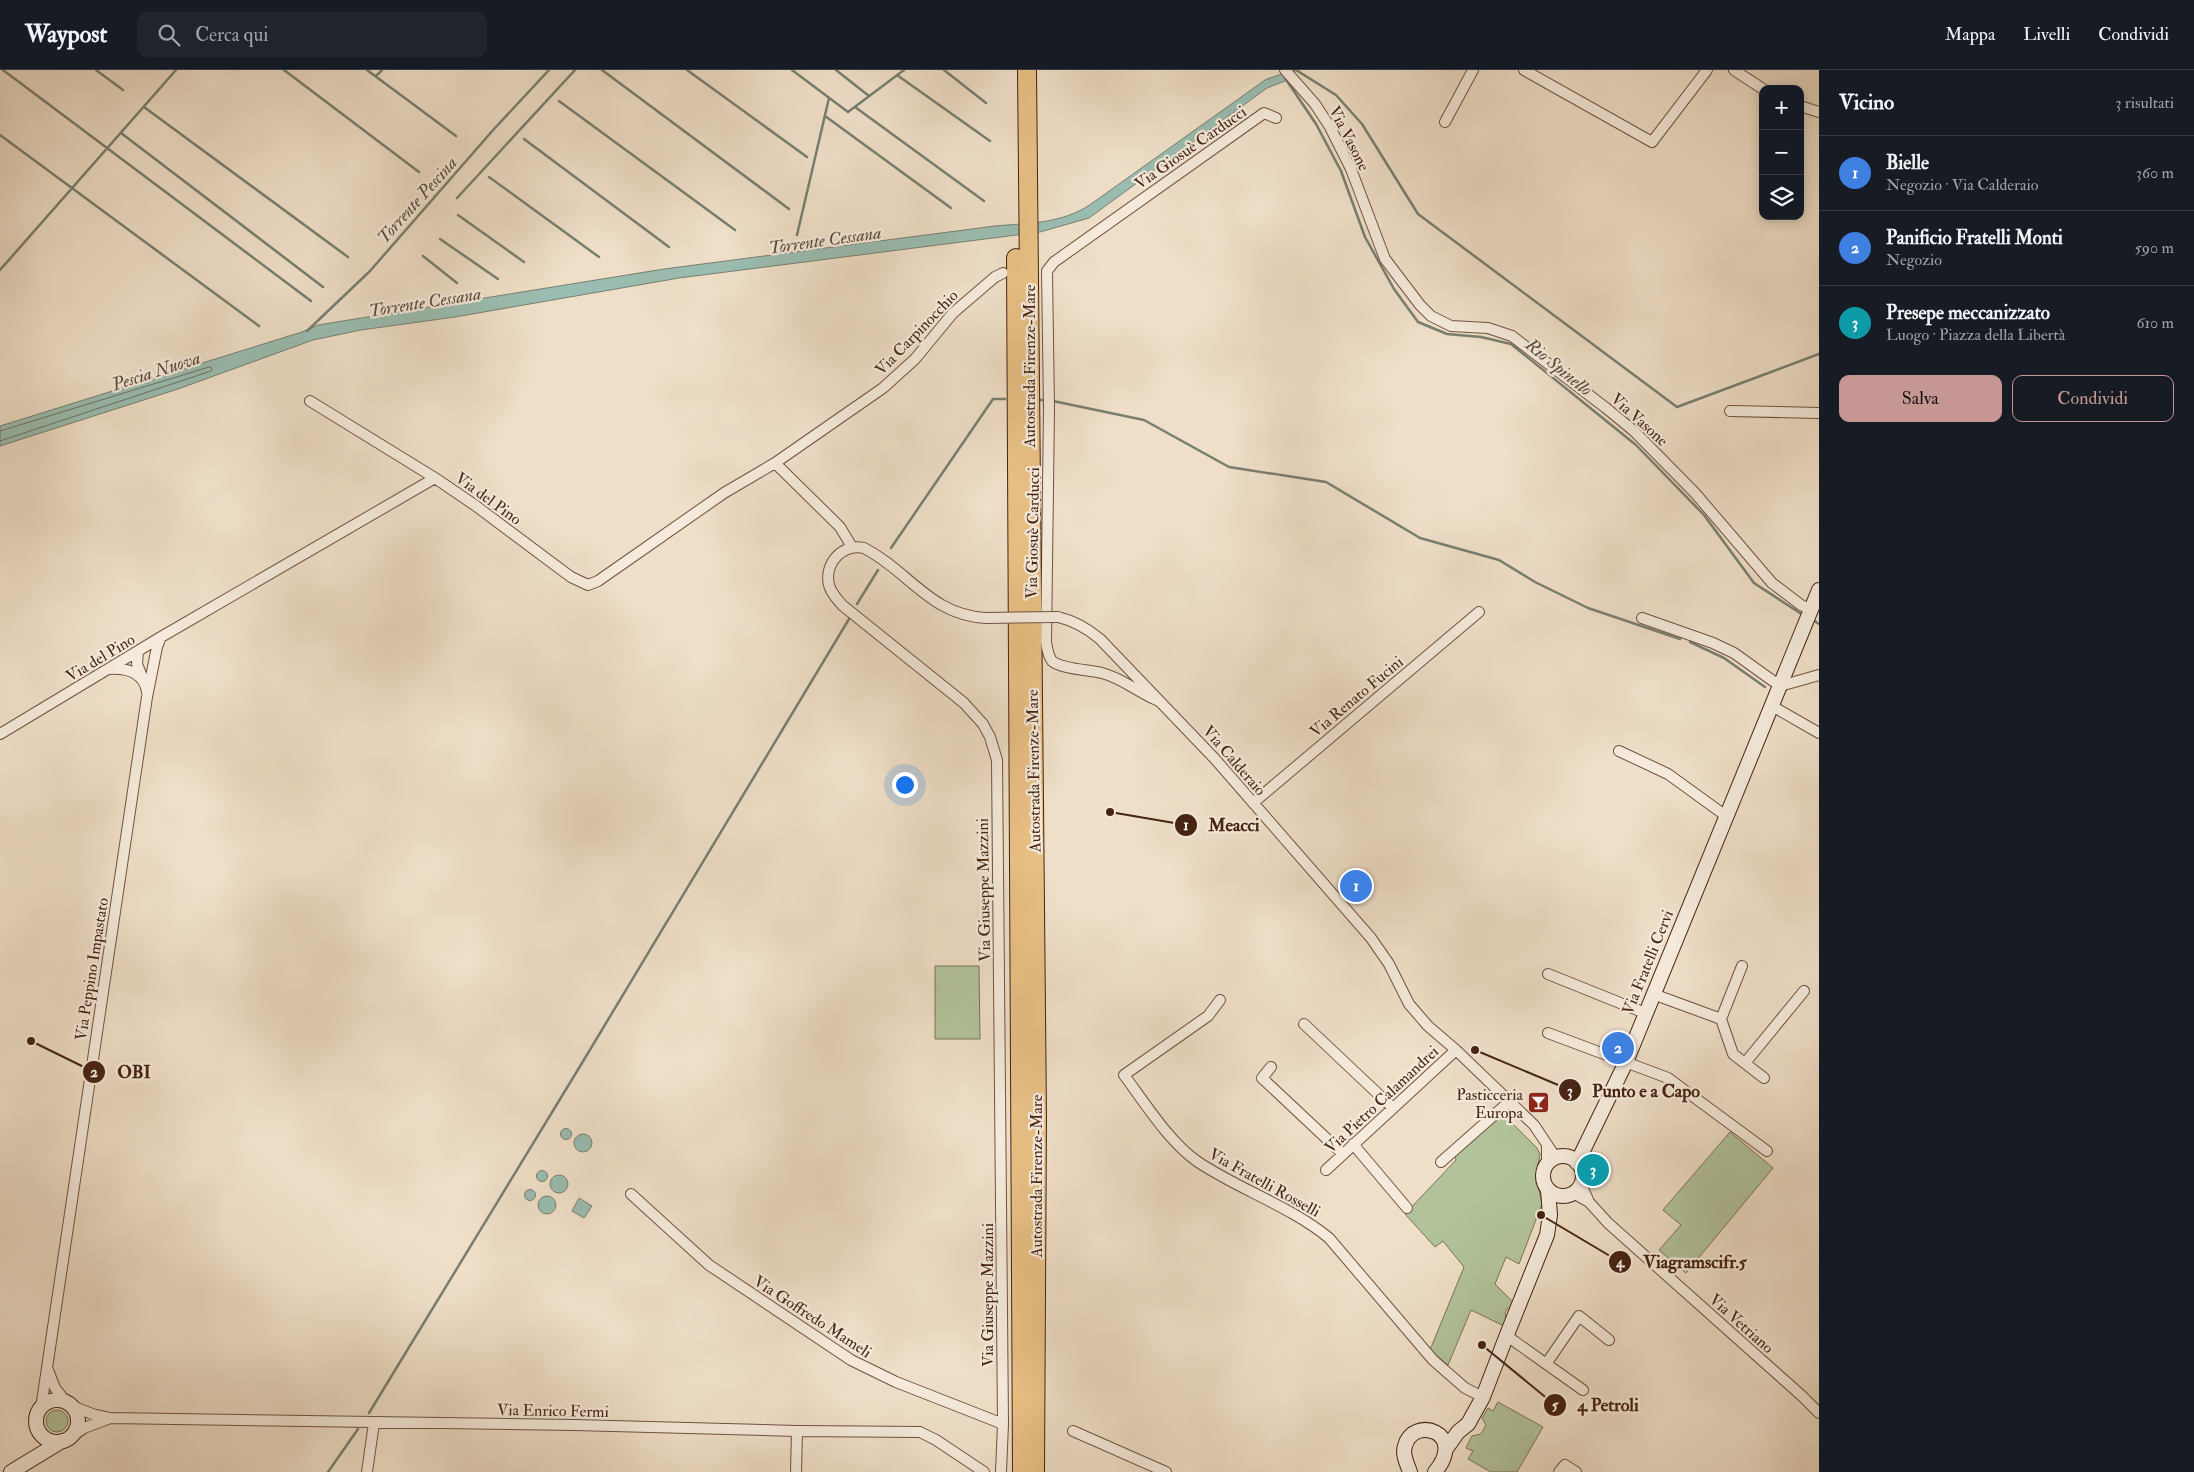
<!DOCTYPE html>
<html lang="it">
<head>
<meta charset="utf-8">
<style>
  body { margin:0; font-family:"IM FELL Double Pica",serif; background:#20242c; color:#f1f3f6 }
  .controls { position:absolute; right:15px; top:15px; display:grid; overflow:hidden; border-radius:10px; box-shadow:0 2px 12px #0003 }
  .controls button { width:45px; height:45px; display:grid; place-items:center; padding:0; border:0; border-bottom:1px solid #363941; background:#171b24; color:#f1f3f6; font:25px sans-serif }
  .you { position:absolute; left:904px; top:714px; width:18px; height:18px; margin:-12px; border:4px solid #fff; border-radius:50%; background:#1a73e8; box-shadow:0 0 0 8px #1a73e833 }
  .badge { display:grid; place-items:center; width:32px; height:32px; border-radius:50%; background:#c59692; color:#fff; font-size:16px; font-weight:700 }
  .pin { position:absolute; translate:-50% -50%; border:2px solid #fff; box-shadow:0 1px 5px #0006 }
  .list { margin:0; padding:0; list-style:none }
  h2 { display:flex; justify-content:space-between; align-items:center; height:65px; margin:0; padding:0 20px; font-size:21px }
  h2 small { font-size:16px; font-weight:400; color:#9ea1a6 }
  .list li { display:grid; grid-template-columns:32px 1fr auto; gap:15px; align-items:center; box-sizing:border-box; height:75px; padding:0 20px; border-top:1px solid #363941 }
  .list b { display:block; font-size:19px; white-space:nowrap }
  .list p { margin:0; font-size:16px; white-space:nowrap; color:#9ea1a6 }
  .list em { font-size:16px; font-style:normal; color:#9ea1a6 }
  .actions { display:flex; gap:10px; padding:15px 20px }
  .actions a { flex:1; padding:11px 0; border:1px solid #c59692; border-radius:10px; text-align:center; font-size:18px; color:#c59692 }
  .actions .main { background:#c59692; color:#111 }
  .icon { flex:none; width:28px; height:28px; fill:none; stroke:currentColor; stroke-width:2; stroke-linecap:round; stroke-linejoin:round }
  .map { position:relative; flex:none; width:1819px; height:1402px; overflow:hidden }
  header { display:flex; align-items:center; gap:30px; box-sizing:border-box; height:70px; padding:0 25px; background:#171b24; border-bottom:1px solid #363941 }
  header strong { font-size:24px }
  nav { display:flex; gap:28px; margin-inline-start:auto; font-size:18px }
  .search { width:350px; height:45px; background:#20242c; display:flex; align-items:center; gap:12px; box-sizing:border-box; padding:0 18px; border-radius:10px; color:#9ea1a6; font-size:19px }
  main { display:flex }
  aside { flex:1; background:#171b24 }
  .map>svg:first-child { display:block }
  .green { fill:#b2c39b; stroke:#7c7356 }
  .water { fill:#9abdb1; stroke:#787f71 }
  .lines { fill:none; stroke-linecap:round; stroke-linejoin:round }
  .shore { stroke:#707062; stroke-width:1 }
  .stream { stroke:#787f71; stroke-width:2.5 }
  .street-casing { stroke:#705240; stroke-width:12 }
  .secondary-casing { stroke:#462312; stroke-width:16 }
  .highway-casing { stroke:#462312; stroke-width:20 }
  .street { stroke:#f5eadb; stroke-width:10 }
  .secondary { stroke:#f5eadb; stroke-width:14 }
  .highway { stroke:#e8c084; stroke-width:18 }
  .street-bridge-casing { stroke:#705240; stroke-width:12; stroke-linecap:butt }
  .street-bridge { stroke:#f5eadb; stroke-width:10 }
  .labels { text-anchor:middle; stroke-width:4.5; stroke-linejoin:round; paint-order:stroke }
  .street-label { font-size:16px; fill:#462312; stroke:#f5eadb }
  .poi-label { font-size:16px; fill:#462312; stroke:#f5eadb; text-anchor:end }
  .water-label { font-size:18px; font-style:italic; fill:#5b4a3a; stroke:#f5eadb }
  .leader { fill:none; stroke:#462312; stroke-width:2 }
  .callout-dot { fill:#462312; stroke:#f5eadb; stroke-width:2 }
  .mark-label { font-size:15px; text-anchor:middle; font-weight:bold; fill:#fff }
  .callout-label { font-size:18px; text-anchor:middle; font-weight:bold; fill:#462312; stroke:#f5eadb; stroke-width:4.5; stroke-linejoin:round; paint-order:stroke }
</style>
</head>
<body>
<header>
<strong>Waypost</strong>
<div class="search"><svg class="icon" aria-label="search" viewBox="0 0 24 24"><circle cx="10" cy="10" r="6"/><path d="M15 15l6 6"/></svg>Cerca qui</div>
<nav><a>Mappa</a><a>Livelli</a><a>Condividi</a></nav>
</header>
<main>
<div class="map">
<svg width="1819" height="1402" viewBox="0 0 1819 1402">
  <rect width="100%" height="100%" fill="#efdfc8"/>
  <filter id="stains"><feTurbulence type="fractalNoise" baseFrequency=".004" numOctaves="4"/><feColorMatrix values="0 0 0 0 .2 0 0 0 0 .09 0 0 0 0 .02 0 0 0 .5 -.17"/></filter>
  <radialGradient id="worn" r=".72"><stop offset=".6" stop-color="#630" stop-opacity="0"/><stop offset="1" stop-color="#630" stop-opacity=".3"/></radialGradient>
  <path class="green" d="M935,896H979L980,969H935Z
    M1502,1043L1537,1078L1540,1084L1536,1105L1542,1134L1519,1194L1506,1187L1495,1214L1515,1234L1511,1239L1508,1238L1505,1243L1506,1250L1504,1256L1471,1240L1448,1295L1430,1280L1464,1197L1443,1171L1435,1177L1405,1144L1456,1090L1455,1085Z
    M1730,1062L1773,1098L1686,1203L1659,1180L1681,1155L1663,1140Z
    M1498,1332L1543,1357L1517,1402H1491L1468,1389L1473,1381L1466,1378L1472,1366L1481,1364L1486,1355L1482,1348L1488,1338L1493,1341Z
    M46 1351a11 11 0 1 1 22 0a11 11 0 1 1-22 0Z"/>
  <path class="water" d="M1287,0H1296L1285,11L1267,18L1089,148L1040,162L679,208L455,247L361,260L313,270L178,319L0,376V356L302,262L318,255L664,199L995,156C1028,153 1062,154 1091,134L1265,10C1273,6 1281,6 1287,0Z
    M560.5 1064a5.5 5.5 0 1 1 11 0a5.5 5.5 0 1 1-11 0Z
    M574 1073a9 9 0 1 1 18 0a9 9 0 1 1-18 0Z
    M536.5 1106a5.5 5.5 0 1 1 11 0a5.5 5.5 0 1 1-11 0Z
    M550 1114a9 9 0 1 1 18 0a9 9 0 1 1-18 0Z
    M524.5 1125a5.5 5.5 0 1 1 11 0a5.5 5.5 0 1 1-11 0Z
    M538 1135a9 9 0 1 1 18 0a9 9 0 1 1-18 0Z
    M579,1128L592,1136L584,1148L572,1141Z"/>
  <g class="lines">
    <path class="shore" d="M0,361L209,297L212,298L211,301L0,371"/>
    <path class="stream" d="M3,0L311,231
      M96,0L123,20
      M284,0L419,102
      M367,0L456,66
      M602,0L789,139
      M687,0L807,87
      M792,0L848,42L904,0
      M836,0L869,26
      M944,0L986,33
      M1296,0L1336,25L1362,54L1418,144L1677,337L1819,284
      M897,5L990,71
      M376,6L382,0
      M1285,8L1316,54L1341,101L1365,167L1394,219L1418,252L1447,264L1481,267L1511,274L1636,375L1704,445L1754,513L1803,545
      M559,31L735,160
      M144,37L348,187
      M855,37L984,131
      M825,46L951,138
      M121,63L323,217
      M0,65L259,256
      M524,69L669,177
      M489,107L599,187
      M457,128L575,0
      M458,145L524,192
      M797,165L829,28
      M440,169L498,209
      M423,186L457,213
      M0,200L176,0
      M307,261L370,201L494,59L549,0
      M1039,330H1045
      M1053,331L1144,350L1229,397L1326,412L1420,468L1499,490L1535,512L1588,538L1680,569
      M891,478L993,329H1005
      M857,534L878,500
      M1813,550L1819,554
      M1690,572L1724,588L1765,617
      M369,1343L582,993L849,549
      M328,1402L358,1359"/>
    <defs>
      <path id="street" d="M1285,0L1315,34L1330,57L1351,99L1385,189L1420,235L1431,246L1451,256L1488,258L1512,266L1606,338L1634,361L1695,423L1772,513L1801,535L1811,540
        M1524,0L1652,72L1707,0
        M1734,0L1763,19
        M1800,36L1819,42
        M1445,52L1473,0
        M310,331L435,408L476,436L571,507L588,515L598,511L724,423L775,393L883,318L915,289L953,243L995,207L1003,203
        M1730,341L1819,343
        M775,393L840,457L852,477
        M1058,547C1075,551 1087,558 1100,569L1215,689L1371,868L1389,894L1409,934L1428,956L1456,980L1534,1055L1556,1088
        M986,548C930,545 909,501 864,478C842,473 824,494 829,515C831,523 837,529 842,535L964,633L983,654L990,667L997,690L1003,1354L1001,1402
        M1642,548L1713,573L1734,583L1780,616L1819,605
        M138,581L137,594L143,609
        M109,599C127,598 144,602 147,622
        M1159,631C1139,623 1122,608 1102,603C1090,600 1061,599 1052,591C1048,586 1047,578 1046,572L1049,339L1047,201L1054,192L1264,43L1276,48
        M1772,636L1819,663
        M0,664L161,567L435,408
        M1619,681L1668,704L1726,746
        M1253,733L1479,542
        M1548,904L1645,943
        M1653,924L1721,949L1733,984L1764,1008
        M1220,930L1208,946L1124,1005C1145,1033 1169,1072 1198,1092C1240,1120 1290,1136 1329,1168L1433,1290L1465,1318L1483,1327
        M1721,949L1742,896
        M1304,954L1393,1038
        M1548,963L1668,1008L1767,1081
        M1745,993L1804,921
        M1271,997L1262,1008L1343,1084
        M1353,1074L1407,1138
        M1547,1076V1094
        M1441,1092L1510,1031
        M1326,1100L1456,980
        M1581,1114L1589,1132
        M1573,1123L1589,1132L1608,1153L1802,1326L1819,1343
        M631,1124L709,1195L851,1290L896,1312L1003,1354
        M1507,1266L1583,1320
        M1546,1294L1579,1246L1609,1270
        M48,1300L55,1318L66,1332
        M72,1336L95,1345L110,1348L574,1355L797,1361L920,1362L936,1370L984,1402
        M41,1338L147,627L157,577L161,567
        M1073,1361L1166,1402
        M71,1367L84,1358L108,1349
        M367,1402L374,1353
        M796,1402L797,1361
        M1559,1402L1565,1395L1576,1402"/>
      <path id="secondary" d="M1543 1106a20 20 0 1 1 40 0a20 20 0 1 1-40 0Z
        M1577,1093L1626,992L1819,520
        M36 1351a21 21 0 1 1 42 0a21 21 0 1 1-42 0Z
        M1446,1379L1458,1362L1468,1354L1483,1327L1508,1262L1547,1165L1550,1145L1548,1120
        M11,1402L62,1371
        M1410,1402C1407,1394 1402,1384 1405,1376C1413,1345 1468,1362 1435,1402"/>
      <path id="highway" d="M1027,0L1037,1047L1035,1402
        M1016,188L1022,1402"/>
    </defs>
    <use href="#street" class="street-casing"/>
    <use href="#secondary" class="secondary-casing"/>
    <use href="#highway" class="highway-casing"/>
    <use href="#street" class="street"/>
    <use href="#secondary" class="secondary"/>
    <use href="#highway" class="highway"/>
    <defs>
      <path id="street-bridge" d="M986,548L1058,547"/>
    </defs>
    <use href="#street-bridge" class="street-bridge-casing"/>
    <use href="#street-bridge" class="street-bridge"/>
  </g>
  <defs>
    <symbol id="bar-square" viewBox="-11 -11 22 22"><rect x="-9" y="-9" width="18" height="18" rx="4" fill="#8f2418" stroke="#f5eadb"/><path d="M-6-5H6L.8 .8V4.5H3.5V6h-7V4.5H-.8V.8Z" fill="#fff"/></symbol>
  </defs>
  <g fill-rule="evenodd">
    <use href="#bar-square" x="1526" y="1020" width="25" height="25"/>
  </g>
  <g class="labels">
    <g class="street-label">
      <text transform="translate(1350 68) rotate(63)" y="6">Via Vasone</text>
      <text transform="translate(1190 77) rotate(-35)" y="6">Via Giosuè Carducci</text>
      <text transform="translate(916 262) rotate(-46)" y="6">Via Carpinocchio</text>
      <text transform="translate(1029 296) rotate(-90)" y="6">Autostrada Firenze-Mare</text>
      <text transform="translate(1640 349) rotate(42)" y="6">Via Vasone</text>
      <text transform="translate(489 428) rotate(36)" y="6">Via del Pino</text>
      <text transform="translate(1032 463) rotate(-89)" y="6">Via Giosuè Carducci</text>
      <text transform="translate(100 587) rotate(-31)" y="6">Via del Pino</text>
      <text transform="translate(1356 626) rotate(-40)" y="6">Via Renato Fucini</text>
      <text transform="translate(1235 690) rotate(49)" y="6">Via Calderaio</text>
      <text transform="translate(1033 701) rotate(-91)" y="6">Autostrada Firenze-Mare</text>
      <text transform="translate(983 820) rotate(-91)" y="6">Via Giuseppe Mazzini</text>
      <text transform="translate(1647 892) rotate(-68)" y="6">Via Fratelli Cervi</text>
      <text transform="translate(91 899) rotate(-81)" y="6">Via Peppino Impastato</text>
      <text transform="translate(1381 1029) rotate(-43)" y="6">Via Pietro Calamandrei</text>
      <text transform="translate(1036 1106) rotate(-90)" y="6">Autostrada Firenze-Mare</text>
      <text transform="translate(1265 1112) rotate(29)" y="6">Via Fratelli Rosselli</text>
      <text transform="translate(987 1225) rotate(-90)" y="6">Via Giuseppe Mazzini</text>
      <text transform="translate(813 1246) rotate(33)" y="6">Via Goffredo Mameli</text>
      <text transform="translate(1742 1253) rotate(42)" y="6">Via Vetriano</text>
      <text transform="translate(553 1340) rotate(1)" y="6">Via Enrico Fermi</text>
    </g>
    <g class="poi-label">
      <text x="1523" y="1030">Pasticceria<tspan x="1523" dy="18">Europa</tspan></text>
    </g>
    <g class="water-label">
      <text transform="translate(417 130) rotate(-48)" y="6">Torrente Pescina</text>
      <text transform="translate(825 170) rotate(-8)" y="6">Torrente Cessana</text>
      <text transform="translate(425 232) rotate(-9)" y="6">Torrente Cessana</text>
      <text transform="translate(1559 297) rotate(39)" y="6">Rio Spinello</text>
      <text transform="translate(156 301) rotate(-18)" y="6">Pescia Nuova</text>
    </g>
  </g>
  <path class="leader" d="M1110 742L1186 755M31 971L94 1002M1475 980L1570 1020M1541 1145L1620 1192M1482 1275L1555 1335"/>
  <g class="callout-dot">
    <circle cx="1110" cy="742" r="5"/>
    <circle cx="31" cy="971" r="5"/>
    <circle cx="1475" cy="980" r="5"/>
    <circle cx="1541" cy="1145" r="5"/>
    <circle cx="1482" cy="1275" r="5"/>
    <circle cx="1186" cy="755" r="12"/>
    <circle cx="94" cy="1002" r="12"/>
    <circle cx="1570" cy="1020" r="12"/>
    <circle cx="1620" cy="1192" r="12"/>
    <circle cx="1555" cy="1335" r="12"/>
  </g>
  <g class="mark-label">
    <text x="1186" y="760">1</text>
    <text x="94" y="1007">2</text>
    <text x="1570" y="1026">3</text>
    <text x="1620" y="1197">4</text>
    <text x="1555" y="1340">5</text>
  </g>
  <g class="callout-label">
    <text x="1234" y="761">Meacci</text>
    <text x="134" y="1008">OBI</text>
    <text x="1646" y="1027">Punto e a Capo</text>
    <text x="1695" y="1198">Viagramscifr.5</text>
    <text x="1608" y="1341">4 Petroli</text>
  </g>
  <rect width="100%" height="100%" filter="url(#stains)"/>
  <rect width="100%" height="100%" fill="url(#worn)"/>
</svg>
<div class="controls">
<button>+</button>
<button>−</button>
<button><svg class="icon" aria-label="layers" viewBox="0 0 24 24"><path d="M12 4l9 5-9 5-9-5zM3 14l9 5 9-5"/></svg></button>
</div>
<div class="you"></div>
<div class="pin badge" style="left:1356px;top:816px;background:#3f7fe0">1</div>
<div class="pin badge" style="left:1618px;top:978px;background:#3f7fe0">2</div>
<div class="pin badge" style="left:1593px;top:1100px;background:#0f9aa8">3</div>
</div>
<aside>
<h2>Vicino<small>3 risultati</small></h2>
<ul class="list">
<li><span class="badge" style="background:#3f7fe0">1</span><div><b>Bielle</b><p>Negozio · Via Calderaio</p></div><em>360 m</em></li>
<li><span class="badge" style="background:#3f7fe0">2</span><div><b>Panificio Fratelli Monti</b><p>Negozio</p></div><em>590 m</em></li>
<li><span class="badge" style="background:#0f9aa8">3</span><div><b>Presepe meccanizzato</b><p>Luogo · Piazza della Libertà</p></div><em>610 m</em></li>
</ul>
<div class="actions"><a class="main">Salva</a><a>Condividi</a></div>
</aside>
</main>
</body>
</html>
